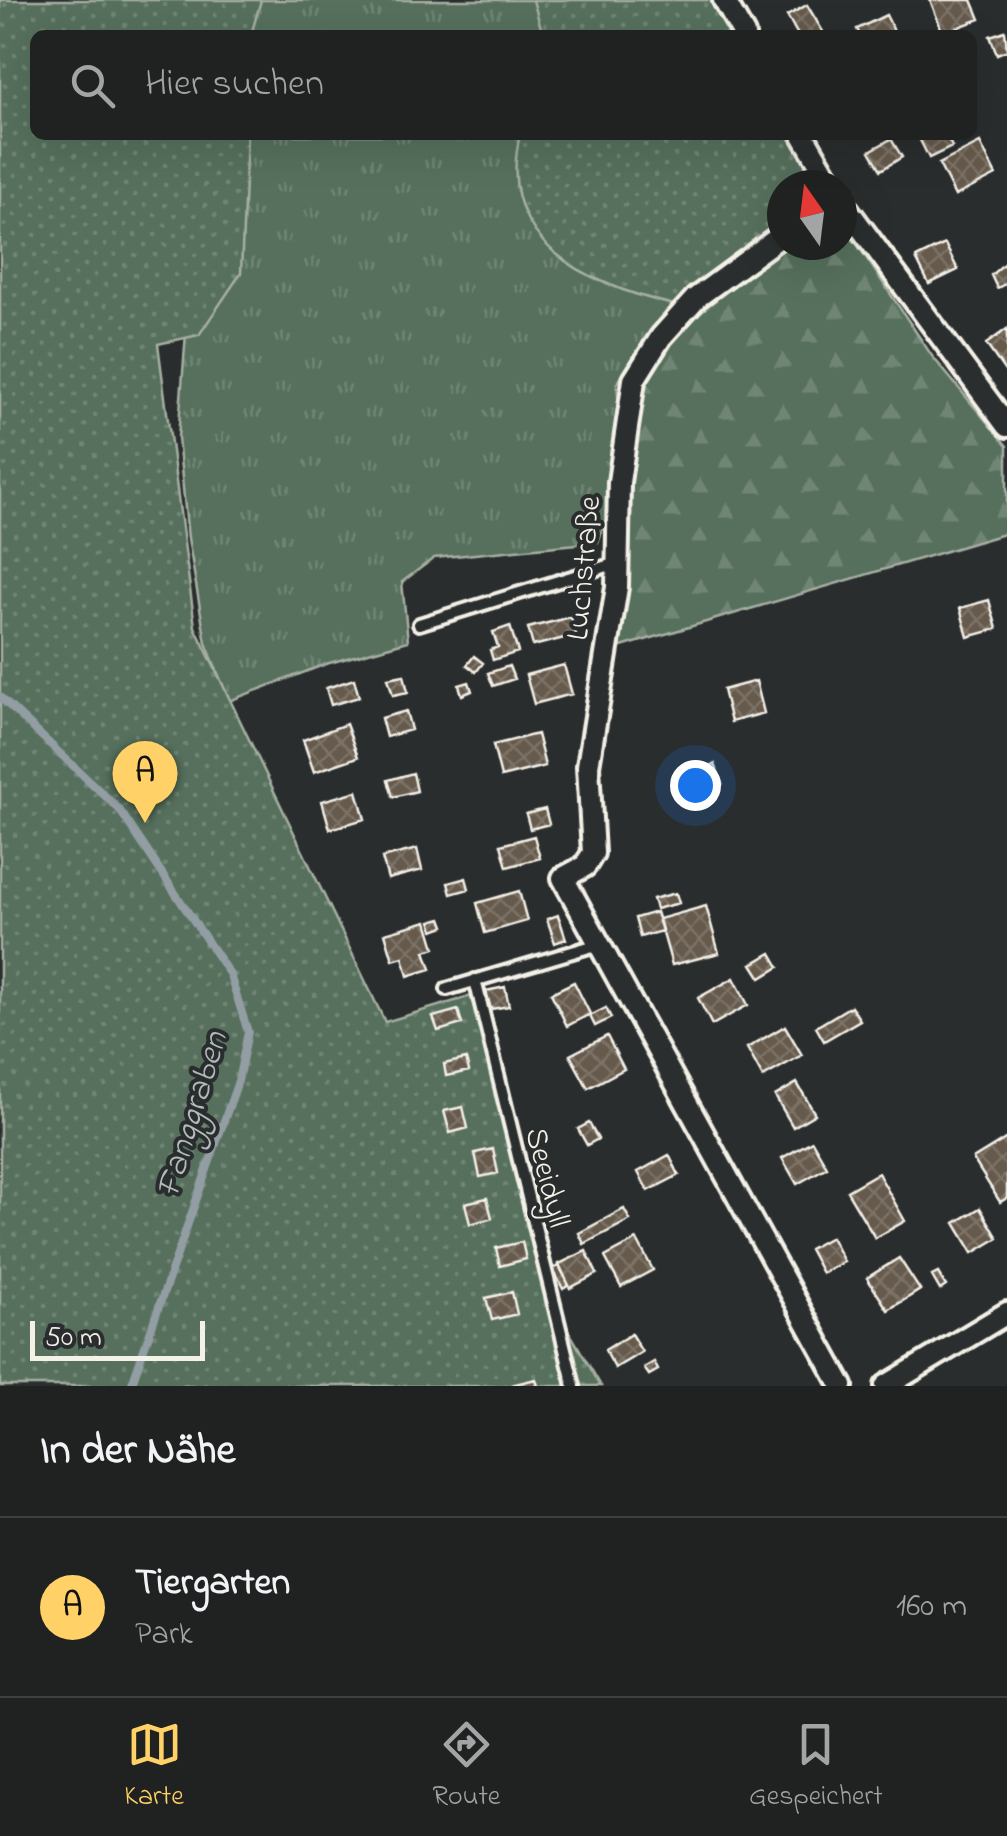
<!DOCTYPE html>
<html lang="de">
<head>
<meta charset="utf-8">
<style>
  body { margin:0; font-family:"Indie Flower",sans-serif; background:#282a2a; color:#f1f3f6 }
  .compass { position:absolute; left:767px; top:170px; width:90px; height:90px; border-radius:50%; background:#202222; box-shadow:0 10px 40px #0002; rotate:346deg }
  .scale { position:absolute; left:30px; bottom:25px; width:175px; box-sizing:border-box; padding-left:10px; border:5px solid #f4f1e8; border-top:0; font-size:28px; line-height:35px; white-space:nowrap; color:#f4f1e8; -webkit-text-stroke:8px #2a2d2e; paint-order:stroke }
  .you { position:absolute; left:695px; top:785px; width:35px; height:35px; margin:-25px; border:8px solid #fff; border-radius:50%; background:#1a73e8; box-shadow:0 0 0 15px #1a73e833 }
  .badge { display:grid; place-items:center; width:65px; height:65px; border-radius:50%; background:#ffd166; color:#111; font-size:32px; font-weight:700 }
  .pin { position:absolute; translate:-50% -82px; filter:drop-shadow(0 2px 5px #0008) }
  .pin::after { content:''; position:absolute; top:52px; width:35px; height:30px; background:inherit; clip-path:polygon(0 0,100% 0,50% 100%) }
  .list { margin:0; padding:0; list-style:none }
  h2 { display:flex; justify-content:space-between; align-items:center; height:130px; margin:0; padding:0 40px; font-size:42px }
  h2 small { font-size:32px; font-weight:400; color:#a2a4a5 }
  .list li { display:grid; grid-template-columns:65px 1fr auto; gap:30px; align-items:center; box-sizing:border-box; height:180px; padding:0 40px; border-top:2px solid #3d3f40 }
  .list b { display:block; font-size:38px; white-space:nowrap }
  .list p { margin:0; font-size:32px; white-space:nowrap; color:#a2a4a5 }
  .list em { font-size:32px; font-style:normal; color:#a2a4a5 }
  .icon { flex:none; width:55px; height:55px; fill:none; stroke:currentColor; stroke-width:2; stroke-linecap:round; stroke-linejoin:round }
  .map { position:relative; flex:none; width:1007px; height:1386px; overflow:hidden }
  .search { position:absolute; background:#202222; box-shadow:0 10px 40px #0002; left:30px; right:30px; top:30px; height:110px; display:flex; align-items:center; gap:25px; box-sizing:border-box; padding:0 35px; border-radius:15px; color:#a2a4a5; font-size:38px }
  .sheet { height:310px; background:#202222 }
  nav { display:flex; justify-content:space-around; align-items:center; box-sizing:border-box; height:140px; border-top:2px solid #3d3f40; background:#202222; font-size:28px; color:#a2a4a5 }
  nav a { display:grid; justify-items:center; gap:5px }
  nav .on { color:#ffd166 }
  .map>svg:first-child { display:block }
  .grass { fill:url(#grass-tufts); stroke:#a6b0a2; stroke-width:2.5 }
  .forest { fill:url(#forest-firs); stroke:#a6b0a2; stroke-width:2.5 }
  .park { fill:url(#park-dots); stroke:#a6b0a2; stroke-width:2.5 }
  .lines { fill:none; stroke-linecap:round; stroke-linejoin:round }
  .stream { stroke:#929ea3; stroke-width:8 }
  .building { fill:url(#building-cross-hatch); stroke:#f4f1e8; stroke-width:2.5 }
  .lane-casing { stroke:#f4f1e8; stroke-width:18 }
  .street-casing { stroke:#f4f1e8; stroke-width:28 }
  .lane { stroke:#2a2d2e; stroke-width:10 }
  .street { stroke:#2a2d2e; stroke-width:20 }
  .labels { text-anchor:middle; stroke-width:8; stroke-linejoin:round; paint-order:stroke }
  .street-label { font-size:32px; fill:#f4f1e8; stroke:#2a2d2e }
  .water-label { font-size:35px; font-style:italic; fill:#b2baba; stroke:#2a2d2e }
</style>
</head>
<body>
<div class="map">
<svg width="1007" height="1386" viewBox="0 0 1007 1386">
  <defs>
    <pattern id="grass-tufts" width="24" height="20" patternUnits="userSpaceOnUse" patternTransform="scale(2.5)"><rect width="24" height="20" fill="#57705d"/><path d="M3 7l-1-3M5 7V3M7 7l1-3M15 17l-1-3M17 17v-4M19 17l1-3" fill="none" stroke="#708574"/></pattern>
    <pattern id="forest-firs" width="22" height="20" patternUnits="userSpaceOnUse" patternTransform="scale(2.5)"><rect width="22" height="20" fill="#57705d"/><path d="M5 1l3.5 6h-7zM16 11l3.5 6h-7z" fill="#708574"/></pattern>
    <pattern id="park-dots" width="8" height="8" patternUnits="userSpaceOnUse" patternTransform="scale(2.5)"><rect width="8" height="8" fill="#57705d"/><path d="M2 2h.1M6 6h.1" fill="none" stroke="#708574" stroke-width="1.8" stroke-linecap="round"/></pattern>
    <pattern id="building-cross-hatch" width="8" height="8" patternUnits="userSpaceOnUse" patternTransform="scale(2.5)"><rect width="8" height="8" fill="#655a4c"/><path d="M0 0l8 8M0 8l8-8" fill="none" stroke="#7c7266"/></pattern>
  </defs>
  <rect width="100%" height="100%" fill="#2a2d2e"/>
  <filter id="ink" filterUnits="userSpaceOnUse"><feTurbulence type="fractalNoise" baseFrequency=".01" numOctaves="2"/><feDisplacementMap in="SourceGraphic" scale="20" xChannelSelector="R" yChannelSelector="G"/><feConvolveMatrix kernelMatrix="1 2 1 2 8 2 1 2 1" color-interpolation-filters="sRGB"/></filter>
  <g filter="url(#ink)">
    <path class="grass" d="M181,0H708L729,35H174Z
      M178,135H787L782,185L652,328L617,384L620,417L613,501L598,542L434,558L402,582L408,641L326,664L229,701L206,643L188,538L178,438L186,333Z"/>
    <path class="forest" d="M842,228L855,241L932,356L1007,446V533L618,648C619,570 621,408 666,346C695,309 741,280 778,251L788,245H842Z"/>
    <path class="park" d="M0,0H261L251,35H35V135H247L241,273L199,335L158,344L195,627L385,1022L485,992L567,1328L601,1386H0Z
      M533,0H724L744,35H543Z
      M520,135H803L832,185H782L784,245L702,311C609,293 491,254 520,135Z"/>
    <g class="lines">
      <path class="stream" d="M0,697L119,809L230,975L248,1032L238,1081L131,1386"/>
    </g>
    <path class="building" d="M930,0H972L980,19L943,33Z
      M807,5L825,35H798L787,16Z
      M886,15L896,35H860L857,29Z
      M1005,31L1007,50L997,54L990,36Z
      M930,135H946L952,147L929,158L920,140Z
      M891,139L902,157L881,170L870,151Z
      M980,143L996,175L955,196L939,164Z
      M945,244L958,270L929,284L916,258Z
      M1007,261V283L997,288L991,275Z
      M1007,329V374L986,344Z
      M989,600L997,629L968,637L960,608Z
      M571,617L576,635L533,646L528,628Z
      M510,626L518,652L493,660L490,650L498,647L493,632Z
      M474,656L483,663L476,672L467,665Z
      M564,665L572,694L534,704L526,675Z
      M509,666L514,679L493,686L488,673Z
      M404,675L408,692L393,695L388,678Z
      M354,679L359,697L331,705L326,688Z
      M756,681L764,713L731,722L723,690Z
      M469,682L472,691L462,695L459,685Z
      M406,711L411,730L386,737L381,718Z
      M346,724L358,757L314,772L303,740Z
      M537,734L545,766L501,777L493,745Z
      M715,764L722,784L692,795L684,775Z
      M413,773L417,791L393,797L388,780Z
      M357,791L365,819L330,829L322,801Z
      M545,809L549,824L530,829L526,814Z
      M534,836L540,858L507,867L501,845Z
      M417,849L422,870L388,879L382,858Z
      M466,878L469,889L451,894L448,883Z
      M519,891L527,921L485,933L477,903Z
      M676,893L679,903L656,909L653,899Z
      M706,906L719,953L672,965L659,919Z
      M656,912L662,931L640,937L635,918Z
      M558,915L566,939L555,943L547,919Z
      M442,918L445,926L434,930L431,921Z
      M427,921L435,948L425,951L431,969L408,976L403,957L393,960L385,933Z
      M771,953L779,967L761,978L752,964Z
      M734,978L748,1005L712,1025L698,998Z
      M574,982L590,1014L567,1026L551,993Z
      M505,987L509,1006L491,1009L486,991Z
      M851,1006L860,1020L824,1041L816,1027Z
      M606,1008L611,1018L595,1026L590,1016Z
      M458,1010L462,1024L438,1031L433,1017Z
      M785,1026L802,1055L763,1077L747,1048Z
      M607,1036L624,1069L588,1088L570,1055Z
      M466,1059L469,1071L446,1076L444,1064Z
      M797,1083L815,1114L793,1127L775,1096Z
      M463,1107L468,1128L450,1133L444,1111Z
      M589,1123L598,1139L587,1145L578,1129Z
      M1007,1138V1198L1000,1202L973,1159Z
      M812,1141L827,1167L797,1184L782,1158Z
      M493,1149L498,1173L480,1177L475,1153Z
      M669,1155L679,1175L648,1191L638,1172Z
      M878,1173L905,1221L875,1238L847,1191Z
      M487,1198L492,1218L470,1224L465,1203Z
      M980,1208L998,1238L973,1253L955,1223Z
      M624,1209L630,1220L584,1244L579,1233Z
      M831,1237L844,1262L822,1273L809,1249Z
      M637,1240L653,1270L621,1287L605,1257Z
      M522,1242L526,1259L500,1266L496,1248Z
      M586,1251L597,1274L570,1288L559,1264Z
      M899,1258L920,1290L888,1310L867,1278Z
      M559,1266L569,1285L563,1289L553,1269Z
      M938,1273L946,1286L940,1290L932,1276Z
      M512,1292L517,1314L492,1320L486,1298Z
      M631,1334L642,1352L615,1368L605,1350Z
      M654,1362L658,1370L649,1375L644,1368Z
      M536,1379L538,1386H511V1385Z"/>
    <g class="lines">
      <defs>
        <path id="lane" d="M419,624L617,563
          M475,980L574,1386
          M447,989L596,945"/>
        <path id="street" d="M724,0L744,35
          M803,135L832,185
          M842,202L1007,426
          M782,235L696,298L661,337L634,380L619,482L617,587L588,766L593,853L585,866L563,878L842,1386
          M886,1386L1007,1313"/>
      </defs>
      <use href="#lane" class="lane-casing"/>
      <use href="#street" class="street-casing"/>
      <use href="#lane" class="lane"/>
      <use href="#street" class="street"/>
    </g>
  </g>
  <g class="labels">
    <g class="street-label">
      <text transform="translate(582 568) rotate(-85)" y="11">Luchstraße</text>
      <text transform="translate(549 1177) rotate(76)" y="11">Seeidyll</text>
    </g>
    <g class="water-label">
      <text transform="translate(190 1114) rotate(-73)" y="12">Fanggraben</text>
    </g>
  </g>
</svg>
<svg class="compass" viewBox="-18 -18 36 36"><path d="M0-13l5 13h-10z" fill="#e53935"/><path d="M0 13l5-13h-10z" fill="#a2a4a5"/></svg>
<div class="scale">50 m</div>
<div class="you"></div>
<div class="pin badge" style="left:145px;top:823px">A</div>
<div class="search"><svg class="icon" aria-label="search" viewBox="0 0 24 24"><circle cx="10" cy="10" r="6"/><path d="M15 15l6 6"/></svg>Hier suchen</div>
</div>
<section class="sheet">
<h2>In der Nähe<small></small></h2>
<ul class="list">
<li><span class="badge">A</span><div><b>Tiergarten</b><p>Park</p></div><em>160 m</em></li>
</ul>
</section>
<nav>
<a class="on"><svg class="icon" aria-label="map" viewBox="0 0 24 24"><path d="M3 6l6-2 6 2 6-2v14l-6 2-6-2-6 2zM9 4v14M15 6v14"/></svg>Karte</a>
<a><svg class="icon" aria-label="directions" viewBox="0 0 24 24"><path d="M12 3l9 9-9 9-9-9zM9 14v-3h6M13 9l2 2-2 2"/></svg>Route</a>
<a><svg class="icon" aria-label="saved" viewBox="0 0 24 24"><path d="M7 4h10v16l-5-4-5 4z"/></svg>Gespeichert</a>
</nav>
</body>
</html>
